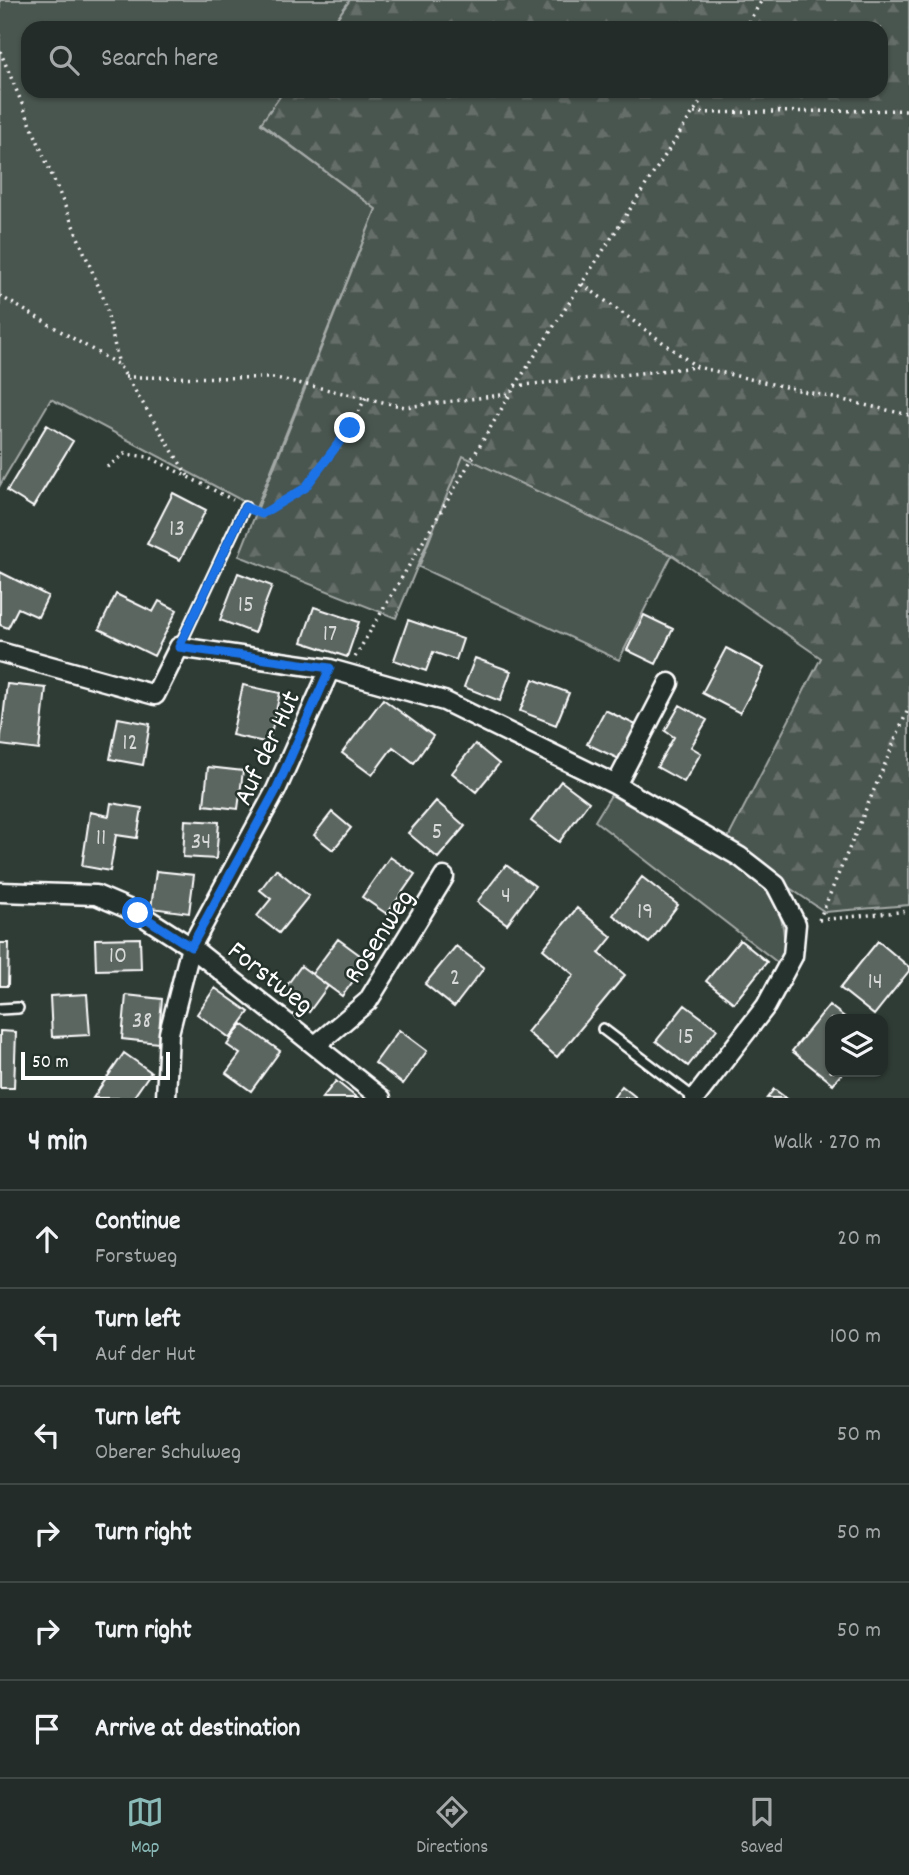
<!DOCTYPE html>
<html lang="en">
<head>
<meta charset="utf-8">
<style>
  body { margin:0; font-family:Dekko,sans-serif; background:#2f3834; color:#f1f3f6 }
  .controls { position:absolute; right:21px; bottom:21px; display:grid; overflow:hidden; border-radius:14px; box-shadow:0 2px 5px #0004 }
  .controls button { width:63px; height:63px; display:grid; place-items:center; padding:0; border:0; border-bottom:2px solid #404845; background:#232c28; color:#f1f3f6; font:35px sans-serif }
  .scale { position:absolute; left:21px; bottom:18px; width:149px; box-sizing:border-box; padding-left:7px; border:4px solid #fff; border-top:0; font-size:19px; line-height:24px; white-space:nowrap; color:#fff; -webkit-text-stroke:5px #26332d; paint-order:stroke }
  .stop { position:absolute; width:21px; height:21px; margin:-16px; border:5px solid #1a73e8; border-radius:50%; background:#fff }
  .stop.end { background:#1a73e8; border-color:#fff; box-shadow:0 2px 7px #0008 }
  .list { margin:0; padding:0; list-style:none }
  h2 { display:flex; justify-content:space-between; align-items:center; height:91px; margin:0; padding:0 28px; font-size:30px }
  h2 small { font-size:23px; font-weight:400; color:#a3a7a8 }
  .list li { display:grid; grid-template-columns:46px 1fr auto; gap:21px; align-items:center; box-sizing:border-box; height:98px; padding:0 28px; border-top:2px solid #404845 }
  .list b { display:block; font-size:26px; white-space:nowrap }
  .list p { margin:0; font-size:23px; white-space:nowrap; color:#a3a7a8 }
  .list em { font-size:23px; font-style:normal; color:#a3a7a8 }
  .icon { flex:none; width:38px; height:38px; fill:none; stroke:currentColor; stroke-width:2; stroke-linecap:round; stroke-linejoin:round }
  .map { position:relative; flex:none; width:909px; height:1098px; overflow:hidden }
  .search { position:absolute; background:#232c28; box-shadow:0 2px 5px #0004; left:21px; right:21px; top:21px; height:77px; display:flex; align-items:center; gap:18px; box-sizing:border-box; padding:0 24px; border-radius:21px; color:#a3a7a8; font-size:26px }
  .sheet { height:679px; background:#232c28 }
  nav { display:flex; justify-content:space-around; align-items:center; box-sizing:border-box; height:98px; border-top:2px solid #404845; background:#232c28; font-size:19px; color:#a3a7a8 }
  nav a { display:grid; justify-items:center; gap:4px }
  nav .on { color:#8bbbb9 }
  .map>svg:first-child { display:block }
  .green { fill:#4a544f; stroke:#a4aaa7; stroke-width:2 }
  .forest { fill:url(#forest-firs); stroke:#a4aaa7; stroke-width:2 }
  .building { fill:#5b6661; stroke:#fff; stroke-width:2 }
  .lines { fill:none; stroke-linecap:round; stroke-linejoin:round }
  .lane-casing { stroke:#fff; stroke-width:14 }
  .street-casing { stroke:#fff; stroke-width:23 }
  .path { stroke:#fff; stroke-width:3.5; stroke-dasharray:2 5; stroke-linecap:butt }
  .lane { stroke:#26332d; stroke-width:9 }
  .street { stroke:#26332d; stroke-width:18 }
  .route { stroke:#1a73e8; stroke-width:9 }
  .labels { text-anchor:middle; stroke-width:5; stroke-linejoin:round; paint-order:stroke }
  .number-label { font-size:24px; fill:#d6d9d8 }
  .street-label { font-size:28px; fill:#fff; stroke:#26332d }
</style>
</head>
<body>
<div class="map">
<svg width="909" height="1098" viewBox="0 0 909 1098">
  <defs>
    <pattern id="forest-firs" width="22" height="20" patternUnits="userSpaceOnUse" patternTransform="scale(1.75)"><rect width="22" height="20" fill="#4a544f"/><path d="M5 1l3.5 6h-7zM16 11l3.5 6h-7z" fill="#656e69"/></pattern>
  </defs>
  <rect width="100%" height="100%" fill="#2f3b35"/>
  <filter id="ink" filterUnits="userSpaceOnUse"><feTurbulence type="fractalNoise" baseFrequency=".0143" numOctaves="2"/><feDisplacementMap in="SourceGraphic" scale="14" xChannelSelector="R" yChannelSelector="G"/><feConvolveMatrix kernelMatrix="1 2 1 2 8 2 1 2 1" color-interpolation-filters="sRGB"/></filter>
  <g filter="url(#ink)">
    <path class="green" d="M0,0H350L330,28H28V91H284L261,124L376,209L256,508L51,399L0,485Z
      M462,455L672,555L619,660L419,567Z
      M611,795L752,875C780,901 789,928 782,966L595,821Z"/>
    <path class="forest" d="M350,0H909V905L825,912L725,844L821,658L672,555L463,456L396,618L239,556L376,209L261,123L284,91H881V28H330Z"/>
    <path class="building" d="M47,425L73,441L33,507L7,491Z
      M173,493L206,510L180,560L147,544Z
      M0,572L48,596L38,617L18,608L8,628L0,625Z
      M238,573L272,586L254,633L220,620Z
      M116,594L153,612L159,601L177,610L154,656L99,629Z
      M314,607L359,622L347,657L302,642Z
      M644,615L673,629L656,664L627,650Z
      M408,620L463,639L456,660L433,652L426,671L394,660Z
      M726,648L764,668L740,713L702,693Z
      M475,658L511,671L500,701L464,687Z
      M533,679L569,693L556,725L520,711Z
      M7,684L46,688L39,750L0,745Z
      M243,685L280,693L269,743L232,735Z
      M383,699L433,736L414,763L393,747L372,775L342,753Z
      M680,705L707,720L691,747L701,753L684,782L657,767L674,737L665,731Z
      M605,710L636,725L619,759L587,744Z
      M118,718L150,724L143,765L110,759Z
      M475,744L499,764L476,792L452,773Z
      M208,767L243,771L238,809L204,805Z
      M561,781L589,802L559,842L531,821Z
      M436,801L465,826L438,858L408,833Z
      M111,803L142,808L137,838L116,835L110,871L82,866L90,812L109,816Z
      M332,812L351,828L333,850L314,835Z
      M185,820L219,822L216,859L183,857Z
      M390,857L415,874L387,914L362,897Z
      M506,865L535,886L507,924L477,902Z
      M276,869L309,896L279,933L257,916L271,899L260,890Z
      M156,871L194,875L189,913L151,908Z
      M642,877L678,905L649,943L613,915Z
      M577,908L612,937L599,953L625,975L557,1057L527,1032L574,975L543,949Z
      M140,938L141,969L96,970L95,939Z
      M338,939L368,961L342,996L312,974Z
      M740,940L767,962L734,1003L706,981Z
      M878,941L909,967V971L874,1015L840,988Z
      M0,943H9L8,986H0Z
      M456,946L484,968L454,1007L425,984Z
      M301,966L328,986L309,1012L282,992Z
      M215,988L249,1012L230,1038L197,1014Z
      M87,994L90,1035L52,1037L50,996Z
      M126,995L162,999L158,1043L122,1039Z
      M685,1005L717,1029L688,1066L656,1041Z
      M829,1005L847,1019H830V1072H843L833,1084L792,1051Z
      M242,1024L280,1051L251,1091L226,1073L240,1054L227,1045Z
      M399,1030L427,1051L403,1084L375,1063Z
      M0,1031L16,1032L14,1088H0Z
      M124,1053L151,1072L133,1098H93Z
      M336,1081L357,1098H322Z
      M622,1086L637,1098H613Z
      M774,1089L786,1098H767Z"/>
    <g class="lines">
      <defs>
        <path id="lane" d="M179,647L245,507
          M0,1009L18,1008
          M603,1029L694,1098"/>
        <path id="street" d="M0,652L155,695L179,647L330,669
          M616,785L669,683
          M0,892L96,895L138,913L191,947L381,1098
          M317,1044L368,1001L444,877
          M166,1098L169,1033L191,947L276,790L330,669L444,701L616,785L740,857L776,885L796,924L793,956L766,1006L695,1098"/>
      </defs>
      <use href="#lane" class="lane-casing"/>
      <use href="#street" class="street-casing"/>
      <path class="path" d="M745,28L762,0
        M0,51L105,302L119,365
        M694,113L909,110
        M582,284L697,367L909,415
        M0,296L119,365L188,476
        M125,377L276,378L405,407L510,394
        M515,386L697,367
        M107,467L124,454L149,457L233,500
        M259,512L262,514L305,488L350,428L366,397
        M355,657L515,386L707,91
        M819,920L909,707
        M819,920L909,911"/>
      <use href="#lane" class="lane"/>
      <use href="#street" class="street"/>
    </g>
  </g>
  <g class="lines" filter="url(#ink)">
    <path class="route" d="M138,913L191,947L276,790L330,668L179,647L245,507L262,514L305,488L350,428"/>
  </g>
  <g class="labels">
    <g class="number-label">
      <text x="177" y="535">13</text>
      <text x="246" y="611">15</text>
      <text x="330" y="640">17</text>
      <text x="130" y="749">12</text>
      <text x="437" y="838">5</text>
      <text x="101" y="844">11</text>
      <text x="201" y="848">34</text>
      <text x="506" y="902">4</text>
      <text x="645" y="918">19</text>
      <text x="118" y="962">10</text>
      <text x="455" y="984">2</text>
      <text x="875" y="988">14</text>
      <text x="142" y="1027">38</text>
      <text x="686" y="1043">15</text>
    </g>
    <g class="street-label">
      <text transform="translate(265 747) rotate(-65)" y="10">Auf der Hut</text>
      <text transform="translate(377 935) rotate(-57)" y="10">Rosenweg</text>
      <text transform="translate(272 976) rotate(38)" y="10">Forstweg</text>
    </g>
  </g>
</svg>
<div class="controls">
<button><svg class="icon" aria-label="layers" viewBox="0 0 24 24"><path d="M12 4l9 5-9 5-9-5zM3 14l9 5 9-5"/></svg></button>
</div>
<div class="scale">50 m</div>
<div class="stop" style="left:138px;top:913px"></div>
<div class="stop end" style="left:350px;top:428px"></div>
<div class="search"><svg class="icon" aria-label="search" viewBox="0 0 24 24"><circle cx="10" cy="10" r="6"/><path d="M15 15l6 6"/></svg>Search here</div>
</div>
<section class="sheet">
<h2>4 min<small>Walk · 270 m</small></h2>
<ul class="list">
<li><svg class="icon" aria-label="ahead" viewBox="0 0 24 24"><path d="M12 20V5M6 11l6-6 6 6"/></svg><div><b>Continue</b><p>Forstweg</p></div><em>20 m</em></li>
<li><svg class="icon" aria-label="left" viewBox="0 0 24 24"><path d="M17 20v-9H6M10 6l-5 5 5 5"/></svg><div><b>Turn left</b><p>Auf der Hut</p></div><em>100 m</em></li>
<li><svg class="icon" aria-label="left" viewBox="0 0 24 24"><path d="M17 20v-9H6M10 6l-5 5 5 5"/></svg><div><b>Turn left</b><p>Oberer Schulweg</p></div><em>50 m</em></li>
<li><svg class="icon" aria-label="right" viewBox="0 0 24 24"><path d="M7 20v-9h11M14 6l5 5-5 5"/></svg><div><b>Turn right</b></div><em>50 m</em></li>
<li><svg class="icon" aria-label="right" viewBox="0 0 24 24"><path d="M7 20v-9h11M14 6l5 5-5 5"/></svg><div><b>Turn right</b></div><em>50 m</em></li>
<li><svg class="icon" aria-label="arrive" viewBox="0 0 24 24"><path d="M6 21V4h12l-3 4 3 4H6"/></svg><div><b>Arrive at destination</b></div></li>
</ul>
</section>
<nav>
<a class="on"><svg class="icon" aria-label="map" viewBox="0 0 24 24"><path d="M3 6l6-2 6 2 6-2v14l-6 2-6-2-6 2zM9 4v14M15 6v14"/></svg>Map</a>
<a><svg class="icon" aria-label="directions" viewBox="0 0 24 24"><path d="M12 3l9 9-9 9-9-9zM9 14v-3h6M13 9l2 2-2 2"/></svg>Directions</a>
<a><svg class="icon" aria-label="saved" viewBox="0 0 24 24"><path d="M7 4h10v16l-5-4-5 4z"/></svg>Saved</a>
</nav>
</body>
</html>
